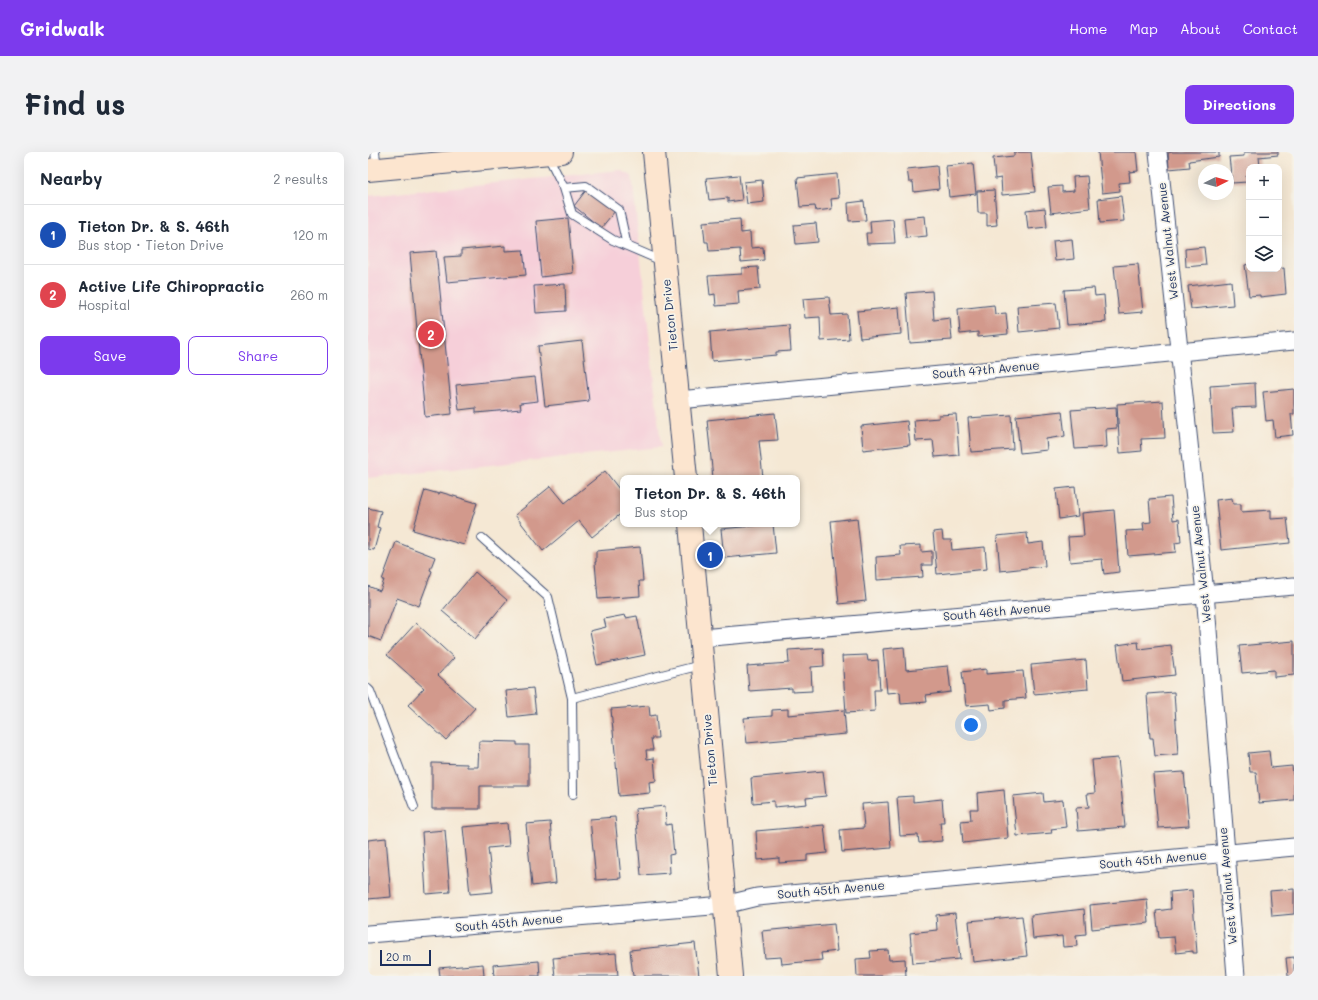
<!DOCTYPE html>
<html lang="en">
<head>
<meta charset="utf-8">
<style>
  body { margin:0; font-family:Mali,sans-serif; background:#f2f2f3; color:#1f2937 }
  .controls { position:absolute; right:12px; top:12px; display:grid; overflow:hidden; border-radius:8px; box-shadow:0 4px 16px #0002 }
  .controls button { width:36px; height:36px; display:grid; place-items:center; padding:0; border:0; border-bottom:1px solid #e0e1e3; background:#fff; color:#1f2937; font:20px sans-serif }
  .compass { position:absolute; left:830px; top:12px; width:36px; height:36px; border-radius:50%; background:#fff; box-shadow:0 4px 16px #0002; rotate:85deg }
  .scale { position:absolute; left:12px; bottom:10px; width:51px; box-sizing:border-box; padding-left:4px; border:2px solid #1b2f5e; border-top:0; font-size:11px; line-height:14px; white-space:nowrap; color:#1b2f5e; -webkit-text-stroke:3px #f7f3e8; paint-order:stroke }
  .you { position:absolute; left:603px; top:573px; width:14px; height:14px; margin:-10px; border:3px solid #fff; border-radius:50%; background:#1a73e8; box-shadow:0 0 0 6px #1a73e833 }
  .badge { display:grid; place-items:center; width:26px; height:26px; border-radius:50%; background:#7c3aed; color:#fff; font-size:13px; font-weight:700 }
  .pin { position:absolute; translate:-50% -50%; border:2px solid #fff; box-shadow:0 1px 4px #0006 }
  .popup { position:absolute; left:252px; top:323px; width:180px; height:52px; box-sizing:border-box; display:grid; place-content:center; border-radius:8px; background:#fff; filter:drop-shadow(0 1px 3px #0005); font-size:13px; white-space:nowrap; color:#747a83 }
  .popup b { font-size:15px; color:#1f2937 }
  .popup::after { content:''; position:absolute; left:50%; top:100%; margin-left:-8px; border:8px solid transparent; border-top-color:#fff }
  .list { margin:0; padding:0; list-style:none }
  h2 { display:flex; justify-content:space-between; align-items:center; height:52px; margin:0; padding:0 16px; font-size:17px }
  h2 small { font-size:13px; font-weight:400; color:#747a83 }
  .list li { display:grid; grid-template-columns:26px 1fr auto; gap:12px; align-items:center; box-sizing:border-box; height:60px; padding:0 16px; border-top:1px solid #e0e1e3 }
  .list b { display:block; font-size:15px; white-space:nowrap }
  .list p { margin:0; font-size:13px; white-space:nowrap; color:#747a83 }
  .list em { font-size:13px; font-style:normal; color:#747a83 }
  .actions { display:flex; gap:8px; padding:12px 16px }
  .actions a { flex:1; padding:9px 0; border:1px solid #7c3aed; border-radius:8px; text-align:center; font-size:14px; color:#7c3aed }
  .actions .main { background:#7c3aed; color:#fff }
  .icon { flex:none; width:22px; height:22px; fill:none; stroke:currentColor; stroke-width:2; stroke-linecap:round; stroke-linejoin:round }
  .map { position:relative; flex:none; width:926px; height:824px; overflow:hidden; border-radius:8px }
  header { display:flex; align-items:center; gap:24px; box-sizing:border-box; height:56px; padding:0 20px; background:#7c3aed; color:#fff }
  header strong { font-size:19px }
  nav { display:flex; gap:22px; margin-inline-start:auto; font-size:14px }
  .intro { display:flex; align-items:center; justify-content:space-between; box-sizing:border-box; height:96px; padding:0 24px }
  h1 { margin:0; font-size:28px }
  .button { padding:10px 18px; border-radius:8px; background:#7c3aed; color:#fff; font-size:14px; font-weight:700 }
  main { display:flex; gap:24px; padding:0 24px }
  aside { flex:1; background:#fff; border-radius:8px; box-shadow:0 4px 16px #0002 }
  .map>svg:first-child { display:block }
  .built { fill:#f6cfd9 }
  .building { fill:#d2998c }
  .lines { fill:none; stroke-linecap:round; stroke-linejoin:round }
  .lane-casing { stroke:#3c4b70; stroke-width:10 }
  .street-casing { stroke:#3c4b70; stroke-width:19 }
  .secondary-casing { stroke:#3c4b70; stroke-width:24 }
  .lane { stroke:#fff; stroke-width:8 }
  .street { stroke:#fff; stroke-width:17 }
  .secondary { stroke:#fce5cf; stroke-width:22 }
  .labels { text-anchor:middle; stroke-width:3.5; stroke-linejoin:round; paint-order:stroke }
  .street-label { font-size:12px; fill:#1b2f5e; stroke:#f7f3e8 }
</style>
</head>
<body>
<header>
<strong>Gridwalk</strong>
<nav><a>Home</a><a>Map</a><a>About</a><a>Contact</a></nav>
</header>
<div class="intro"><h1>Find us</h1><a class="button">Directions</a></div>
<main>
<aside>
<h2>Nearby<small>2 results</small></h2>
<ul class="list">
<li><span class="badge" style="background:#1a4fb4">1</span><div><b>Tieton Dr. &amp; S. 46th</b><p>Bus stop · Tieton Drive</p></div><em>120 m</em></li>
<li><span class="badge" style="background:#e0444e">2</span><div><b>Active Life Chiropractic</b><p>Hospital</p></div><em>260 m</em></li>
</ul>
<div class="actions"><a class="main">Save</a><a>Share</a></div>
</aside>
<div class="map">
<svg width="926" height="824" viewBox="0 0 926 824">
  <rect width="100%" height="100%" fill="#f7f3e8"/>
  <filter id="ink" filterUnits="userSpaceOnUse"><feTurbulence type="fractalNoise" baseFrequency=".025" numOctaves="2"/><feDisplacementMap in="SourceGraphic" scale="8" xChannelSelector="R" yChannelSelector="G"/><feConvolveMatrix kernelMatrix="1 2 1 2 8 2 1 2 1" color-interpolation-filters="sRGB"/></filter>
  <filter id="wash" filterUnits="userSpaceOnUse"><feTurbulence type="fractalNoise" baseFrequency=".012" numOctaves="4" result="noise"/><feDisplacementMap in="SourceGraphic" scale="16" xChannelSelector="R" yChannelSelector="G"/><feGaussianBlur stdDeviation="0.9" result="paint"/><feColorMatrix in="noise" values="0 0 0 0 0 0 0 0 0 0 0 0 0 0 0 0 0 1.4 0 .05"/><feComposite in="paint" operator="in"/></filter>
  <g filter="url(#wash)">
    <rect width="100%" height="100%" fill="#f5e8d4"/>
    <path class="built" d="M252,18L264,24L293,295L0,326V44Z"/>
    <g id="blocks">
      <path class="building" d="M646,0H663L667,40L634,43L633,26L627,27L625,6L646,4Z
        M730,0H768L770,19L761,20L762,30L751,31L752,39L734,41Z
        M804,0H851V5L821,9L822,15L801,17L800,1Z
        M876,0H910V3L891,5L892,15H881V23H878L879,30L864,31L861,5L876,4Z
        M605,11L608,42L581,45L578,14Z
        M569,14L571,37L546,40L545,30H541L539,17Z
        M469,22L471,46L463,47L464,57L448,59L447,54L432,55L429,26Z
        M371,23L374,48L360,50V46L341,48L338,26Z
        M719,24L722,56L683,61L680,35L694,34V40L706,39L705,25Z
        M394,28L396,50L379,52L376,30Z
        M219,37L247,59L233,76L206,54Z
        M626,38L629,73L619,74V61H610L609,39Z
        M753,44L756,69L732,71L730,47Z
        M496,49L498,68L481,69L480,51Z
        M677,56L679,75L660,77L658,58Z
        M557,64L559,84L538,86L536,66Z
        M200,66L205,121L173,125L168,69Z
        M372,67L373,81L382,80L383,96L395,95L396,108L373,110L372,97L341,99L340,90H337L335,70Z
        M525,67L527,91L499,92L498,81H503L502,69Z
        M448,71L450,90L428,92L426,73Z
        M704,87L706,107L687,109L685,89Z
        M137,94V99L155,98L158,123L79,130L76,105L93,104V98Z
        M836,95L838,113L818,115L817,97Z
        M68,99L84,262L57,265L42,101Z
        M770,112L775,160L751,162L746,114Z
        M881,112V117L902,118L916,116L918,142L892,145V143L881,144L877,113Z
        M390,115L392,137L370,139L371,152L348,154L347,142L342,143L340,124L374,122V116Z
        M863,129L865,153L823,157L820,134Z
        M197,132L198,159L168,161L166,134Z
        M726,136L727,144L736,143L738,170L699,173L696,138Z
        M564,139L566,168L582,166L584,188L542,191L538,141Z
        M461,145L463,163L479,162L481,187L453,189L452,165L437,166L435,147Z
        M688,151L691,176L651,180L649,154Z
        M626,153L627,162L638,161L640,182L610,185V180L592,182L590,157Z
        M531,155L533,182L492,186L489,159Z
        M421,173L423,199L408,200V203L344,209L342,180Z
        M214,189L221,249L177,254L170,194Z
        M167,225L170,249L152,251L153,257L108,261V256L91,258L88,233Z
        M887,231L888,255L864,256L866,280L845,281L842,234Z
        M926,237V262H923L925,283L907,285L905,268L898,269L895,240Z
        M795,249L797,286L773,287L774,299L752,301L749,252Z
        M748,255L749,276L738,277L739,295L707,297L703,258Z
        M694,259L697,284L678,287L679,298L652,301L648,264Z
        M407,261L410,288L391,289L395,326H345L339,268Z
        M588,262L591,303L567,305L565,288L548,289L546,268L571,266V263Z
        M643,263L645,297L603,300L600,266Z
        M539,269L542,293L495,298L493,274Z
        M237,319L255,342V360L224,385L211,369L175,399L147,363L183,334L197,351Z
        M707,335L710,364L691,367L688,337Z
        M57,338L71,342L72,340L109,351L96,393L45,378Z
        M803,345L805,368L811,367L813,390L807,391L808,400L760,404L758,379L776,378L775,371L783,370L781,347Z
        M864,346L865,352H873V360L903,358V367L919,366L922,391L853,398L848,348Z
        M0,356L13,359L9,375L12,376L6,398L0,397Z
        M746,358L751,420L736,422L734,407L702,410L700,385L716,384L714,361Z
        M489,366L498,449L471,452L463,369Z
        M405,372L408,401L356,406L353,377Z
        M574,379L575,388H583L584,398L617,395L619,417L569,422L565,380Z
        M659,381L660,392L675,390L677,414L632,419L629,384Z
        M28,390L67,405L62,418L64,419L51,454L29,446L13,489L0,484V434L12,439L16,428H14Z
        M553,393V400L564,399V413H554L555,425L509,428L508,405L533,403L532,394Z
        M272,395L275,429H271L272,444L230,447L227,410H228V399Z
        M107,420L139,448L107,487L74,459Z
        M257,463L258,466L269,464L277,503L229,513L222,479L238,475L236,467Z
        M48,471L86,506L70,523L107,556L78,588L40,553L56,536L19,503Z
        M926,489V523L906,525V518L874,521L871,494Z
        M770,490L771,497L803,493L807,523L754,529L749,493Z
        M536,495L538,518L580,514L583,540L558,543L559,550L533,552L532,540L519,541L515,497Z
        M455,496L456,514L443,515L444,539L424,540V536L381,539L379,514L421,511L420,498Z
        M499,503L500,509L510,508L512,538H506L507,559L478,561L474,504Z
        M718,508L720,537L666,542L663,513Z
        M618,517V522L655,519L658,546L637,548V556L623,558L622,552L598,554L594,520Z
        M165,536L168,562L141,565L138,539Z
        M806,540L810,602L787,604L785,586H782L779,542Z
        M281,554L282,564L288,563L290,586H283L285,598H278L279,607L286,606L288,629L281,630L282,641L251,644L243,557Z
        M420,557V563L476,558L478,582L379,591L376,566L404,564V558Z
        M111,589L149,590V593H161V634H112V657H64V611L99,612V615H110Z
        M901,599L903,616L924,614L925,623H926V648L891,651L888,620H882L880,601Z
        M750,606L757,675L710,679L708,656L721,655L719,642L727,641L724,608Z
        M455,619L458,644L438,646L439,652L406,655V649L385,651L383,626Z
        M816,620L821,674L790,676L785,622Z
        M636,638L640,686L595,691L593,669L603,668L602,657H610L609,641Z
        M675,641L676,650L695,648L698,675L683,677L684,681L649,684L645,644Z
        M545,644V650L574,647L576,670H572L574,689L551,691L550,683L532,684L529,645Z
        M520,650L523,696L474,700L472,678L496,676L494,652Z
        M297,654L298,673L303,672L306,702L301,703L302,721L273,723L267,657Z
        M247,665L253,726L228,728L222,667Z
        M182,670L188,731L164,734L158,672Z
        M139,671L141,694L120,696L125,740L102,742L95,675Z
        M456,673L459,701L439,703V709L411,711V706L390,708L388,679Z
        M77,678L82,740L58,742L54,680Z
        M18,686L23,745L0,747V688Z
        M926,737V762L904,764L902,739Z
        M824,738L829,801H825V799L808,801L806,785L791,786L788,759L803,757L802,740Z
        M779,747L781,771L724,777L722,753Z
        M716,757L718,782L708,783L709,794L695,795L694,784L665,787L663,763Z
        M587,761L592,807L545,811L542,781L569,778L568,763Z
        M654,764L659,804L605,810L601,769Z
        M466,772L469,799L453,801L454,808L414,812L413,805L397,806L394,779Z
        M327,791L331,824H265L262,798Z
        M520,798L521,808L537,807L538,824H489L488,807L503,806L502,799Z
        M248,801L250,824H187L185,806Z
        M926,805V824H920L918,806Z
        M171,809L172,824H126L125,813Z
        M115,812L116,824H72L71,816Z"/>
    </g>
  </g>
  <g filter="url(#ink)">
    <use href="#blocks" fill-opacity="0" stroke="#3c4b70" stroke-width="1"/>
    <g class="lines">
      <defs>
        <path id="lane" d="M7,0L9,17
          M179,2L196,36L204,62L245,88L294,109
          M196,36L218,34L251,58L259,94
          M114,386L180,445L204,546L205,642
          M0,537L2,539L46,655
          M204,546L333,513"/>
        <path id="street" d="M790,0L837,441L868,824
          M311,248L926,189
          M333,486L926,434
          M0,782L356,753L389,745L926,695"/>
        <path id="secondary" d="M286,0L318,326
          M0,18L193,0
          M322,372L363,824"/>
      </defs>
      <use href="#lane" class="lane-casing"/>
      <use href="#street" class="street-casing"/>
      <use href="#secondary" class="secondary-casing"/>
      <use href="#lane" class="lane"/>
      <use href="#street" class="street"/>
      <use href="#secondary" class="secondary"/>
    </g>
  </g>
  <g class="labels">
    <g class="street-label">
      <text transform="translate(800 89) rotate(-96)" y="4">West Walnut Avenue</text>
      <text transform="translate(302 163) rotate(-96)" y="4">Tieton Drive</text>
      <text transform="translate(618 218) rotate(-5)" y="4">South 47th Avenue</text>
      <text transform="translate(833 412) rotate(-96)" y="4">West Walnut Avenue</text>
      <text transform="translate(629 460) rotate(-5)" y="4">South 46th Avenue</text>
      <text transform="translate(342 598) rotate(-95)" y="4">Tieton Drive</text>
      <text transform="translate(785 708) rotate(-5)" y="4">South 45th Avenue</text>
      <text transform="translate(860 734) rotate(-95)" y="4">West Walnut Avenue</text>
      <text transform="translate(463 738) rotate(-5)" y="4">South 45th Avenue</text>
      <text transform="translate(141 771) rotate(-5)" y="4">South 45th Avenue</text>
    </g>
  </g>
</svg>
<div class="controls">
<button>+</button>
<button>−</button>
<button><svg class="icon" aria-label="layers" viewBox="0 0 24 24"><path d="M12 4l9 5-9 5-9-5zM3 14l9 5 9-5"/></svg></button>
</div>
<svg class="compass" viewBox="-18 -18 36 36"><path d="M0-13l5 13h-10z" fill="#e53935"/><path d="M0 13l5-13h-10z" fill="#747a83"/></svg>
<div class="scale">20 m</div>
<div class="you"></div>
<div class="pin badge" style="left:342px;top:403px;background:#1a4fb4">1</div>
<div class="popup"><b>Tieton Dr. &amp; S. 46th</b>Bus stop</div>
<div class="pin badge" style="left:63px;top:182px;background:#e0444e">2</div>
</div>
</main>
</body>
</html>
